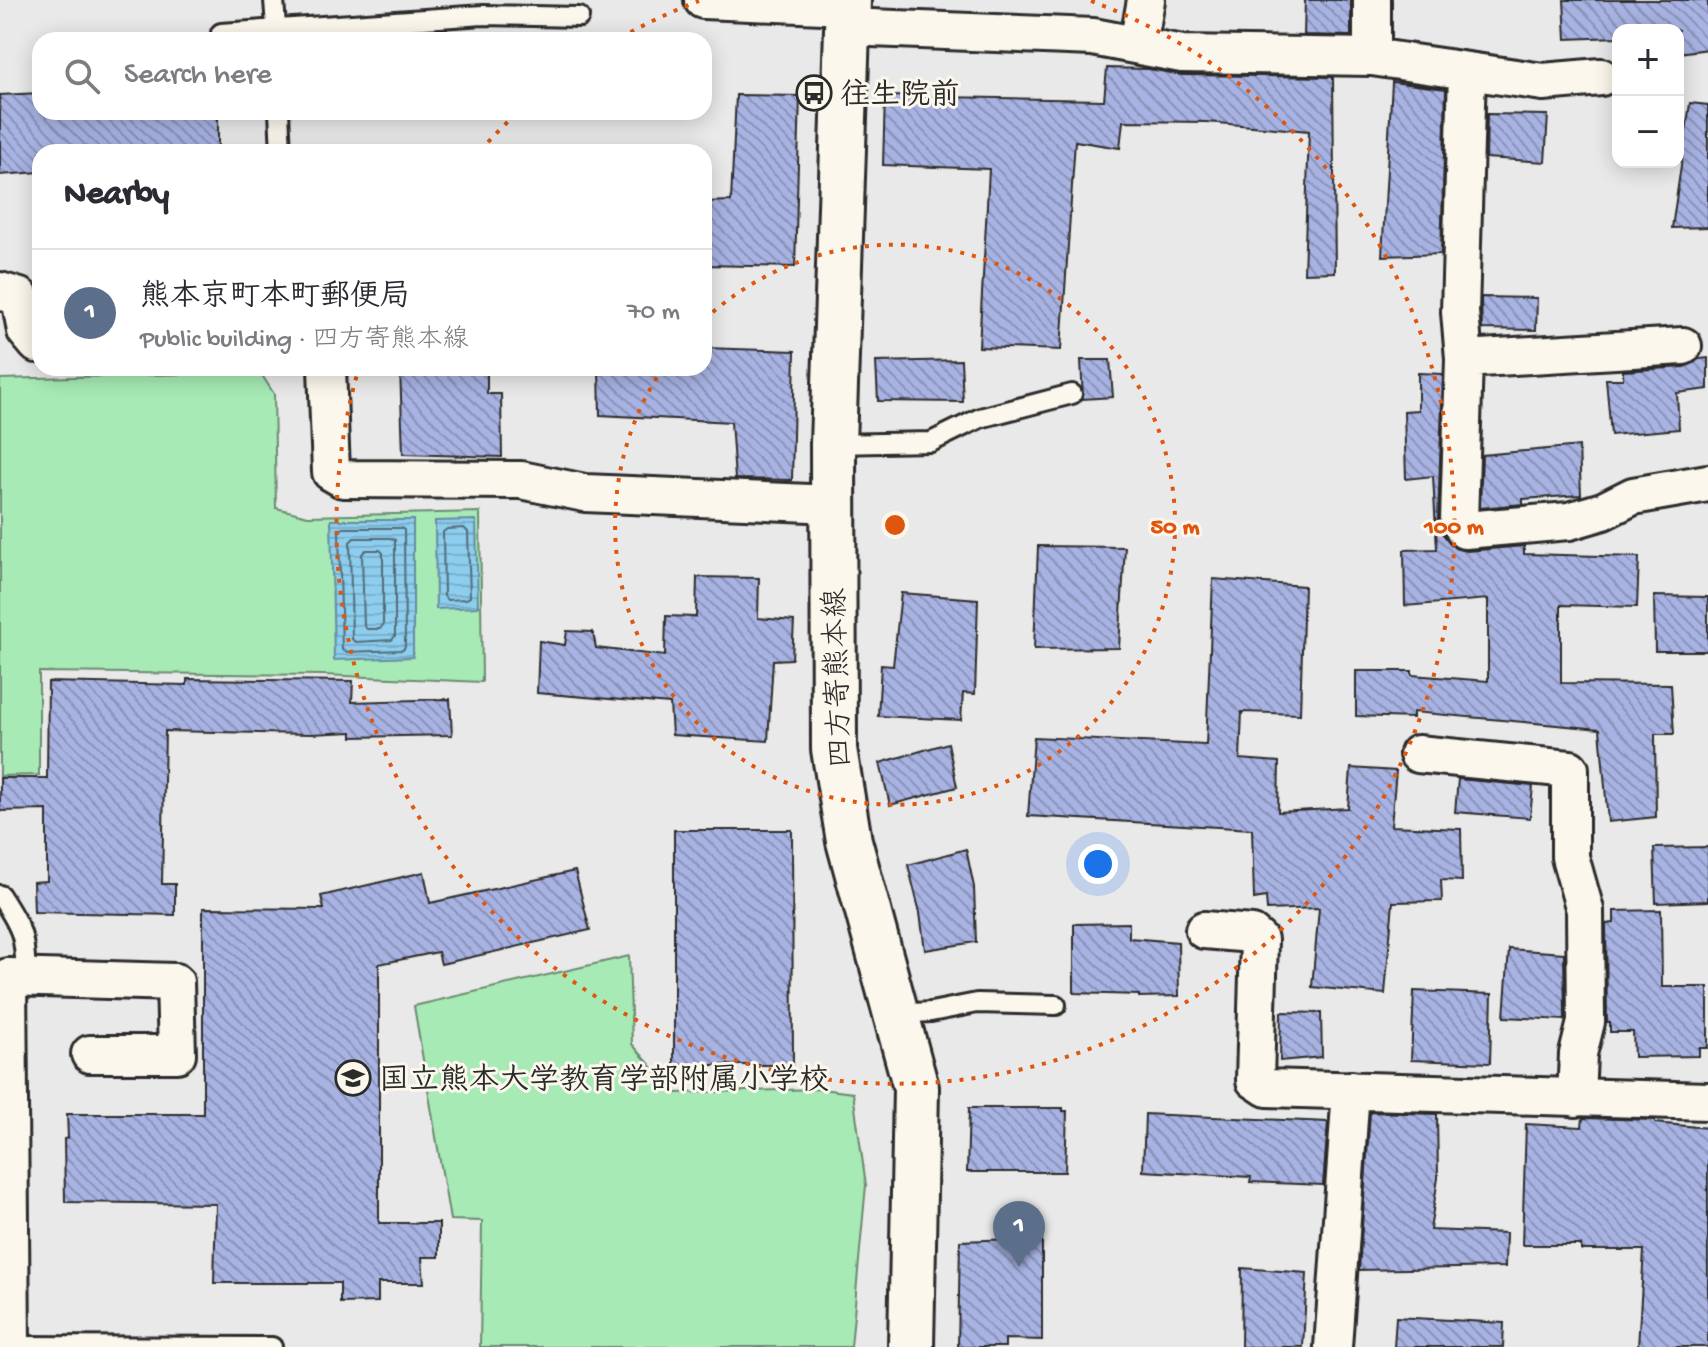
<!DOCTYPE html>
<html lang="en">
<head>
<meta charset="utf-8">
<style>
  body { margin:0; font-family:"Gochi Hand","Klee One",sans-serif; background:#f7f7f7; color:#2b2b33 }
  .controls { position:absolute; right:24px; top:24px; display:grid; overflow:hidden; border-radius:16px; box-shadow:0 4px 20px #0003 }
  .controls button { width:72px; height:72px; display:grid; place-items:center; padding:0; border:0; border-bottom:2px solid #e1e1e2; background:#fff; color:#2b2b33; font:40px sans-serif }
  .you { position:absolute; left:1098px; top:864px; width:28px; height:28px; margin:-20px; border:6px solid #fff; border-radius:50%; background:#1a73e8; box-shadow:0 0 0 12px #1a73e833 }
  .badge { display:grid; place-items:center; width:52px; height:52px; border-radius:50%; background:#0f766e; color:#fff; font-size:26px; font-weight:700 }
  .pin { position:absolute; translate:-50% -66px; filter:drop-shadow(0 2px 4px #0008) }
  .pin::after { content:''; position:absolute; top:42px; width:28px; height:24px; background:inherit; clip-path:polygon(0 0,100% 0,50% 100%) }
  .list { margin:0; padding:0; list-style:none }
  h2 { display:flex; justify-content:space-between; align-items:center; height:104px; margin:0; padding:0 32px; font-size:34px }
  h2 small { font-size:26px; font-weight:400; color:#7c7c81 }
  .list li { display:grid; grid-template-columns:52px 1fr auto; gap:24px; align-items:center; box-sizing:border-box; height:128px; padding:0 32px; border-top:2px solid #e1e1e2 }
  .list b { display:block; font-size:30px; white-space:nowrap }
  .list p { margin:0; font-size:26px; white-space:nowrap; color:#7c7c81 }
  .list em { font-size:26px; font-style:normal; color:#7c7c81 }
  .icon { flex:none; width:44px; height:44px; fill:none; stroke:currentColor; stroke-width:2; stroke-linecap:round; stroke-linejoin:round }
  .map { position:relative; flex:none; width:1708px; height:1347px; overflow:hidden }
  .search { position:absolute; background:#fff; box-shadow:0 4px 20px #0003; left:32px; top:32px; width:680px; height:88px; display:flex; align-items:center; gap:20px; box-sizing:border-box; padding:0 28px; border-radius:24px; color:#7c7c81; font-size:30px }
  .panel { position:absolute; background:#fff; box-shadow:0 4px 20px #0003; left:32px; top:144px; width:680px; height:232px; border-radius:24px }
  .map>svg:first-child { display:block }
  .grass { fill:#a7eab5; stroke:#698a70; stroke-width:2 }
  .water { fill:url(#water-rules); stroke:#668ca0; stroke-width:2 }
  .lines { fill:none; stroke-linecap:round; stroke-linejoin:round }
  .shore { stroke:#526c79; stroke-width:2 }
  .building { fill:url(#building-back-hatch); stroke:#2b2b2b; stroke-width:2 }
  .service-casing { stroke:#2b2b2b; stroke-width:24 }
  .minor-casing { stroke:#2b2b2b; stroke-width:42 }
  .secondary-casing { stroke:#2b2b2b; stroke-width:50 }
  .service { stroke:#fbf7ec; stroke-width:18 }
  .minor { stroke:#fbf7ec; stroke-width:36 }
  .secondary { stroke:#fbf7ec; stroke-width:44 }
  .ring { fill:none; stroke:#df570e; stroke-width:4; stroke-dasharray:4 8 }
  .labels { text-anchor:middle; stroke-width:6; stroke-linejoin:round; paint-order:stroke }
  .poi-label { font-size:30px; font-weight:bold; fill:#2b2b2b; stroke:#fbf7ec; text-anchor:start }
  .street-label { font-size:30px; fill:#2b2b2b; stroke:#fbf7ec }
  .centre { fill:#df570e; stroke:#fbf7ec; stroke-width:4 }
  .ring-label { font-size:24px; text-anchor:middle; font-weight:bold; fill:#df570e; stroke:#fbf7ec; stroke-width:6; stroke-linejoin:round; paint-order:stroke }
</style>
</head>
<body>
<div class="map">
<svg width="1708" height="1347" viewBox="0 0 1708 1347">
  <defs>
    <pattern id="water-rules" width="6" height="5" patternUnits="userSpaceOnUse" patternTransform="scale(2)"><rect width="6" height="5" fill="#8dcdee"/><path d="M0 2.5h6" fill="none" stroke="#7ab0cc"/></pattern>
    <pattern id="building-back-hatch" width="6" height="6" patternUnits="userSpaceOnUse" patternTransform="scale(2)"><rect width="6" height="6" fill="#a8b3e3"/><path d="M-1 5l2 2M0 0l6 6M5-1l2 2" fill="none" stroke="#8992b8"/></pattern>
  </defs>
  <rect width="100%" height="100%" fill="#eae9ea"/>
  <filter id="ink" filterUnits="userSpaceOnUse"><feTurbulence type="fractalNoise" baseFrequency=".0125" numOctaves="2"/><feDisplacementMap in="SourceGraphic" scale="16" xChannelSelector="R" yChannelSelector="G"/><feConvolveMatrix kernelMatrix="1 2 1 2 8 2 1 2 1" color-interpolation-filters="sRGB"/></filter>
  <g filter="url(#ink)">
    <path class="grass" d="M260,372L274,394L276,508L308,516L480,512L482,682L323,675L39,672V775L0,776V379Z
      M629,956L632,1044L675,1093L821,1089L853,1093L866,1185L851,1347H480L482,1221L450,1220L414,1006Z"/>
    <path class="water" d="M331,520H413V657L334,660Z
      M476,520L478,607L436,609L435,521Z"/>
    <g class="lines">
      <path class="shore" d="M343,528H401L404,530L405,646L403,650L346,652L342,650L339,532Z
        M464,528L468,532L470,597L466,599L447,600L444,596L443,532L447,529Z
        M354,538H391L395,540V636L392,640L355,642L352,639L350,542Z
        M366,550H380L383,553V625L380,629H367L364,626L362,554Z"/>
    </g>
    <path class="building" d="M1305,0H1351V36L1304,35Z
      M1564,0H1708V49L1678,53V30H1618V37L1566,39Z
      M1107,68L1149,69L1182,75L1333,77L1335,272L1304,273L1309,131L1206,122L1123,121L1120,148L1075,141L1061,350L979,347L989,169L883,165L885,96L1104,100Z
      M1392,82L1446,89L1441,254L1382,256Z
      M40,93V112H218V152H40V172L0,175V95Z
      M736,95L800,96L795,267L704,265V202L731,201Z
      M1690,103L1708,105V227L1672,228Z
      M1487,114L1548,115L1545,162L1486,158Z
      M1481,297L1537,298L1536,330L1482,329Z
      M704,348L795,351L792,480L735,479L731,422L600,415L599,368H704Z
      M1708,358V389L1677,393L1679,429L1611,435L1606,379H1623V371L1684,367L1699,359Z
      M961,360L963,402L878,401L876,362Z
      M1081,360H1110L1113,397L1083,399Z
      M400,368H487V394H501L502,457L403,454Z
      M1418,373L1443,374L1438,520L1442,533L1455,548L1467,551L1524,546V554L1639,557L1637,607L1561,605V683L1671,684L1674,734H1655L1656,817L1608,822L1600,729L1413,712V718L1356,716V671H1412V675L1488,681V599L1405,606L1404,550L1437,549L1433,476L1406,479L1404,411L1418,410Z
      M1579,446L1581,495L1523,499V504L1480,508L1482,455Z
      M1038,546L1125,547L1119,648L1034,649Z
      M697,577L759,578L758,618L794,621L792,659L773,660L768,741L672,735L670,704L537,693L539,641L565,645L567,631L593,632L596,648L665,656L666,616L696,617Z
      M1213,579L1304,586L1300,714L1242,712L1240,759L1279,762L1278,812L1348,808L1351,768L1396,771L1391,826L1461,829L1462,881L1441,880L1442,901L1393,902L1385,994L1312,987L1319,908L1267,910L1266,897L1254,899L1252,829L1028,816L1034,737L1206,745Z
      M901,593L978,599L975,694L963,693L961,720L878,716L881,665L893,666Z
      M1654,596L1708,597V651H1655Z
      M187,679L353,681L352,702L450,699L452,735L352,737V732L311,734L165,731L162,884H175V915L34,912L33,882L47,881V810L0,811V778H47L48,682L187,685Z
      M948,743L957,787L890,805L880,763Z
      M1458,779L1533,786L1530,818L1455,812Z
      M674,830H792L793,1065H674Z
      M1708,847V901L1656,903L1654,848Z
      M966,849L974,887L976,942L925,950L920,913L908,865Z
      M575,871L590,930L441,964L438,952L379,964V1223H439V1257H422L424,1283H378V1302L340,1303V1283H214L216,1204L65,1202L64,1139L68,1138L67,1114H203V908L324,909L321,896L424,872L430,903Z
      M1661,910L1662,987H1708V1048H1699V1056L1634,1057L1633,1032H1610V1022H1607L1606,924L1614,923V911Z
      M1129,923V938L1178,942L1179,996L1139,997V995L1074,993V924Z
      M1509,949L1564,953L1565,1020L1504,1017Z
      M1414,991L1492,994L1490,1063L1411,1060Z
      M1281,1012L1321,1013L1322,1057L1280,1061Z
      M969,1108H1063V1111H1067L1065,1172H967Z
      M1370,1112L1437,1114L1438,1178L1430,1230L1506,1233L1505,1267L1359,1270Z
      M1145,1114L1328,1122L1323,1185L1250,1182L1251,1177L1143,1171Z
      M1583,1118L1655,1120V1123L1708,1128V1347H1638L1644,1250H1581V1245H1522L1526,1124L1582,1127Z
      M1042,1238V1340L1005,1339V1347H958L960,1241Z
      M1242,1268L1307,1273L1303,1347H1241Z
      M1396,1317L1504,1323L1503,1347H1394Z"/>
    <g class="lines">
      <defs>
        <path id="service" d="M274,0L277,40
          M221,33L483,15L579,17
          M279,112L281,152
          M833,444L931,442L980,418L1072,394
          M0,895C23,930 25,936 26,978
          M895,1014L931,1012L977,1003L1056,1005
          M11,1346L272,1347"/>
        <path id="minor" d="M703,0L847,6
          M1372,0V57
          M846,27L1093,37L1182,54L1372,57L1543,82L1601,77
          M1138,45L1146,0
          M1467,72L1460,312L1464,359L1459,521L1465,530L1569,521L1603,511L1633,496L1708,483
          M0,291L20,297L26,331L37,344H40
          M1464,359L1683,346
          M327,368L331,472L343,479L521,480L585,493L833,504
          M1418,754L1570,769V857L1585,910L1586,1022L1578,1054L1576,1098
          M1204,930L1252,934L1259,940L1255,1080L1267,1088L1708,1101
          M11,1347L8,977L175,982L177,1054H90
          M1333,1347L1351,1090"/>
        <path id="secondary" d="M848,0L833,444L834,749L849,841L916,1088L911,1347"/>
      </defs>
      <use href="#service" class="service-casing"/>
      <use href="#minor" class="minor-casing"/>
      <use href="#secondary" class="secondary-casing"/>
      <use href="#service" class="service"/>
      <use href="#minor" class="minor"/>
      <use href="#secondary" class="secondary"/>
    </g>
  </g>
  <g class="ring">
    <path d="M704 320A280 280 0 1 1 663 368"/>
    <path d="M480 151A559 559 0 0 1 517 113M620 38A559 559 0 0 1 699 1M1091 1A559 559 0 1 1 358 371"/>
  </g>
  <defs>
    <symbol id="bus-ring" viewBox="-11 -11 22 22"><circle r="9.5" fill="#fbf7ec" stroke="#2b2b2b" stroke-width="1.5"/><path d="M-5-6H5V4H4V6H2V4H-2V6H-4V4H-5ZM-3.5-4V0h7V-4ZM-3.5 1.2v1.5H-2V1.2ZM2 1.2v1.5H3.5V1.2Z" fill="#2b2b2b"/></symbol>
    <symbol id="school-ring" viewBox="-11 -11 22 22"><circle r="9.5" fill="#fbf7ec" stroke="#2b2b2b" stroke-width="1.5"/><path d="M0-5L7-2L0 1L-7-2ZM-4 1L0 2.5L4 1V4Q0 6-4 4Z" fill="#2b2b2b"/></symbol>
  </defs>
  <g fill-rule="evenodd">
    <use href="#bus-ring" x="794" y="73" width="40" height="40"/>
    <use href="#school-ring" x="333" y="1058" width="40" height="40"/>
  </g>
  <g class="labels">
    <g class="poi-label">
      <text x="840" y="103">往生院前</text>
      <text x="379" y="1088">国立熊本大学教育学部附属小学校</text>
    </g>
    <g class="street-label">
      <text transform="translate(836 678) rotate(-92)" y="10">四方寄熊本線</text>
    </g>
  </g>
  <circle cx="895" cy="525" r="12" class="centre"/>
  <g class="ring-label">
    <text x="1175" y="533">50 m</text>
    <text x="1454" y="533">100 m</text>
  </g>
</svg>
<div class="controls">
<button>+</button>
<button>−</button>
</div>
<div class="you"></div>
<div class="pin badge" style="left:1019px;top:1267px;background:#5c6f8a">1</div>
<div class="search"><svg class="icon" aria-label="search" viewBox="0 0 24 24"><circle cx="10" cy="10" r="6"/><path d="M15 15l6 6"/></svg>Search here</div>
<section class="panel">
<h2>Nearby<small></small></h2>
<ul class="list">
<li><span class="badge" style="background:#5c6f8a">1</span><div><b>熊本京町本町郵便局</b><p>Public building · 四方寄熊本線</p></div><em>70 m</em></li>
</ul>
</section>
</div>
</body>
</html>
